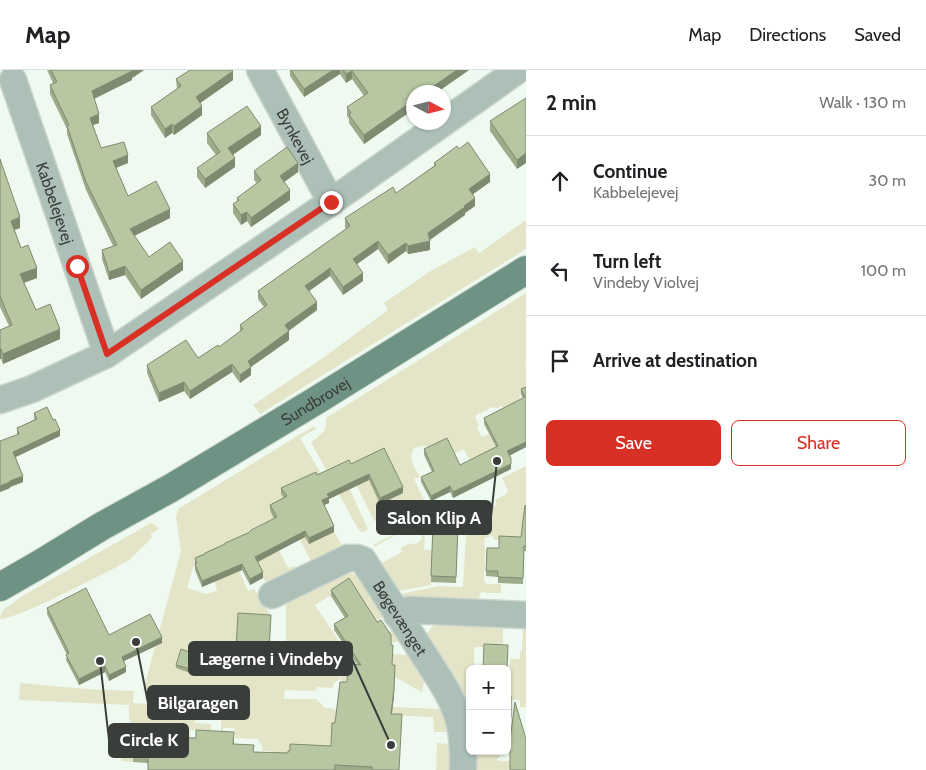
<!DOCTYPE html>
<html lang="en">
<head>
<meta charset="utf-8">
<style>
  body { margin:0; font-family:Cabin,sans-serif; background:#f2f2f2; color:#202124 }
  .controls { position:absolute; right:15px; bottom:15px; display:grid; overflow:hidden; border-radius:8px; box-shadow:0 1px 4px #0004 }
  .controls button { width:45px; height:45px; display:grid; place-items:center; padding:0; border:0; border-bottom:1px solid #e0e0e0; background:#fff; color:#202124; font:25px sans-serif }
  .compass { position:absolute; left:406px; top:15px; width:45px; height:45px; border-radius:50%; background:#fff; box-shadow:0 1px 4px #0004; rotate:97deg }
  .stop { position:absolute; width:15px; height:15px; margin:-11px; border:4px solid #d93025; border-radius:50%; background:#fff }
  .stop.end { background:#d93025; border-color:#fff; box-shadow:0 1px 5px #0008 }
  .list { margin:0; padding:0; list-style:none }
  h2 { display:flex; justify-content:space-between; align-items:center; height:65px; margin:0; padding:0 20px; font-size:21px }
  h2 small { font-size:16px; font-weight:400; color:#757577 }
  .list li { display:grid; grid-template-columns:32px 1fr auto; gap:15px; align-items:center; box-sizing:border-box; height:90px; padding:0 20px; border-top:1px solid #e0e0e0 }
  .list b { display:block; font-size:19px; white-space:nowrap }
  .list p { margin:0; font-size:16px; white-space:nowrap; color:#757577 }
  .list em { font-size:16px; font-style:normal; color:#757577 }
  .actions { display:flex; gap:10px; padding:15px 20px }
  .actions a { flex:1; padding:11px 0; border:1px solid #d93025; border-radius:8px; text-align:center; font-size:18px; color:#d93025 }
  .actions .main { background:#d93025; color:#fff }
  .icon { flex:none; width:28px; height:28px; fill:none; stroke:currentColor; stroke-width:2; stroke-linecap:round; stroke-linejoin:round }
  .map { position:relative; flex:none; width:526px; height:700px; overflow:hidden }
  header { display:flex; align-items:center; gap:30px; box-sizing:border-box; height:70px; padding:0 25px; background:#fff; border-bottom:1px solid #e0e0e0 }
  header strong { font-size:24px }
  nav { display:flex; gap:28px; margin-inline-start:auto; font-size:18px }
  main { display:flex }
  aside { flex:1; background:#fff }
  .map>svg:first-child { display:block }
  .green { fill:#e4e4c8 }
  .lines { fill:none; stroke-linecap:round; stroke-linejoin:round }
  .minor-casing { stroke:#cad4cb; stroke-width:29 }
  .major-casing { stroke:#cad4cb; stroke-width:30 }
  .minor { stroke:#adc0b8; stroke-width:26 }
  .major { stroke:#6e9384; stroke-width:28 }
  .wall { fill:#9dab8b }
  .shaded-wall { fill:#7f8b71 }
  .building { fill:#b6c7a2; stroke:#7f8b71 }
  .route { stroke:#d93025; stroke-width:6 }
  .labels { text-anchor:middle; stroke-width:5; stroke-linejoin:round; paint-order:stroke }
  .street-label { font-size:16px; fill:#3a3e3a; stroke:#fff }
  .leader { fill:none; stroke:#3a3e3a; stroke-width:2 }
  .callout-dot { fill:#3a3e3a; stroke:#fff; stroke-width:2 }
  .callout { fill:#3a3e3a; stroke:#3a3e3a; stroke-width:2 }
  .callout-label { font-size:18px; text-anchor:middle; font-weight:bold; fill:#fff }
</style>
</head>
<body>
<header>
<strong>Map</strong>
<nav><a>Map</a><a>Directions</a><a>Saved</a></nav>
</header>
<main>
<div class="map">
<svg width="526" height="700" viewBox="0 0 526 700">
  <rect width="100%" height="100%" fill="#eefaef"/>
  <path class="green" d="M526,150V179L260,344L253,335L320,290L388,240L384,233L429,202L475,177L479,183Z
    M526,223V292L525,293L526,294V321L519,325L526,338L506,343L502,336L497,338L492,337L475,346L479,356L477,358L482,367L489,364L498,382L477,407L464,379L452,385C442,382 421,370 413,380C412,382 411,385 411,387C412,394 417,401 420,407L414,409L425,432L380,453L378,450L374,451L357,416L369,410L385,384L342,405L349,420H350L368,459L364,462H361L358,459L311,372C320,366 328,361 326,348Z
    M314,356L316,359L300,368L322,405L309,474L334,462L342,475L311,491L285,441L269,460L265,452L248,461L263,489L279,481L288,497L290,498L295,496L297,499L267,514L256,495L205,490L194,495L187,518L206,524L217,521L215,511L239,501L248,521L254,519L271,546L238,549L236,590L270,599L271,600L282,601L284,581H286V534L287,532L343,503C349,503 354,503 359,507L384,546L375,552L330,526L315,535L342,576L369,575L393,559L400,571L374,576L347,619L342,618V610L340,609L334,613L333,618L317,617L316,621L285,620L284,629H316L325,638H331L339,642V635L441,639L445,648L448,660L447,662H434L433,647L359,644L330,689L290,687L272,689L271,681H262V674L259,673L258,669L235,668L234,658H223V666L221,659V642H209L208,639L204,638V640H196L195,653L211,654V660H190L188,700L176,674V663L149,662L134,666L133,692L121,691L130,667V650L129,649V635L19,630L20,613L87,619L134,621L133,633L149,634L152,622L143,621L181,481L176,447L178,439Z
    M526,396V471L494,470V468L491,466L485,468L484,475L485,476L484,511L487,514H501V523H485L482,521L480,524L479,530L402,527L401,524L439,516L463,517L466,464L458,463V453L433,452L426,454L425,459L424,480H432L431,515L399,521L382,493L402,482L401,478L410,473L412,475C414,474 417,473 419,472C424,469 422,459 419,454L411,458L410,457L374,477L373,475L455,434H469L468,453L470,455L473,456L475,453V445L484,446L485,435L495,436L497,435L495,430L505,425L508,421L502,408Z
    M151,453L154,454L159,459L151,464L152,468L129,490L117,497L53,529L19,544L3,549H1L0,547L3,540L24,525Z
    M434,554L508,555V559H503V577H474V598L481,599H470V630H466L459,616L426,565Z
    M523,556H526V637H520V630H509L510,589H520V581H522Z
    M393,584L408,585L424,611L422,622L395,607L392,601Z
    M437,673L449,674V700H436Z
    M476,681H500V687L497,689L498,691H510V700H476Z"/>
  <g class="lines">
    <defs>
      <g id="minor">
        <path id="s1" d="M260,0L331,132"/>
        <path id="s2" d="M13,10L107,284"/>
        <path d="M0,330L32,319L107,284L331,132L518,0"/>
        <path id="s3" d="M272,525L348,488H357L363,490L442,613C461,644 464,664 463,700"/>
        <path d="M397,545L409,540L526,545"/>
      </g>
      <g id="major">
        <path id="s4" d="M0,517L40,494L102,456L171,418L317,330L526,200"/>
      </g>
    </defs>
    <use href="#minor" class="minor-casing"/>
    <use href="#major" class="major-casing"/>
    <use href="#minor" class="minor"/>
    <use href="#major" class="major"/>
  </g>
  <path class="wall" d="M47,0H144L132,8V10L94,28L99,53L93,55L101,78L128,93L116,98L128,126L170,148L134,166L149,187L183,200L141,229L125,205L109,210L102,189V180L113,176L86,120L67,64V59L50,24V15L53,13Z
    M188,0H232L233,10L200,33L202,45L174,65L172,63L165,68L151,45V37L177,19L176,9L189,1Z
    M290,0H469L364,74L349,53V49L347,46V37L364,26L352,9L346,13L340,4L304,27L290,6Z
    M526,28L517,99L490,61V51Z
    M207,63L261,65L233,85L235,97L205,118L197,107V98L216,85L207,73Z
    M0,89L20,158L14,160L21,178L37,208L24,213L36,240L60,269L3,294L1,289H0V260L9,256L0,237Z
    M434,93L490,112L473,124L475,136L465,143V145L430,170V180L408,184L406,181L388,194L378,179L357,194L363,211L343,225L330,206L309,221L317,240L289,261V270L251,297V305L240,313L232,302L190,329L184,321L159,332L147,303V295L198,288L219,277L240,262V255L264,237L258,229V221L346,159L345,157V148L396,123L434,96Z
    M254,101L298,102L284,112L290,130L251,157L247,151L241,155L233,143V134L237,131V128L257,113L254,110Z
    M526,317V377L510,385L511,399L453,428L450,422L431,431L421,412V407L432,402L424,385V379L460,395L496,377L484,354V348L523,328L521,325V319Z
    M34,343L60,366L16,387L23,412L10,417V418L0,422L17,364V358L34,350Z
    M351,394L403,423L380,434L369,410L329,429V433L324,435L334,462L309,474L305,467L258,492L263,508L250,515L242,500L202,517L195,500V488L248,463L274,449L270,440V435L284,428L281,424V418L317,405Z
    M526,436V481H524L523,514L498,513V507L486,506L487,478H499L521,467Z
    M433,455L458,456L456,513L431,512Z
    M331,520L391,575L394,626L392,644L399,700H148V693L133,692L134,660L155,667L196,668H234V674L254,682L288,683L331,676L335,653L347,612L357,594L334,560V554L345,548L331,526Z
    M47,538L109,565L162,573L124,591L126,602L109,611L105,602L79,615L66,590L67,585L47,544Z
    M271,545L269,587L244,585V584L236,583V578Z
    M195,587L190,603L176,598V595Z
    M507,625L511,626V652H507Z"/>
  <path class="shaded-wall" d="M132,0H144L132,8V10L92,30V21Z
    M333,0H340V4L304,27V19Z
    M457,0H469L437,22H425Z
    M233,1V10L196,36V27Z
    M352,1V9L346,13V4Z
    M414,30V39L364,74V65Z
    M202,36V45L174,65V56Z
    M99,44V53L90,56V48Z
    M172,54V63L165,68V59Z
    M261,56V65L228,88V78Z
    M526,83V93L517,99V90Z
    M128,85V93L113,99V91Z
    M235,88V97L205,118V109Z
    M298,93V102L280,115V106Z
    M490,104V112L469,127V119Z
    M290,120V130L251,157V148Z
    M475,128V136L465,143V145L428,171V163Z
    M170,139V148L130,168V159Z
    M247,142V151L241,155V145Z
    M20,147V158L11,161V151Z
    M378,171V179L353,197V189Z
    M430,171V180L408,184V176Z
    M406,173V181L388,194V185Z
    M183,191V200L141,229V220Z
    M125,196V205L109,210V202Z
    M37,198V208L20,214V204Z
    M330,198V206L305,224V216Z
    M363,203V211L343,225V217Z
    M317,232V240L285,263V255Z
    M60,259V269L3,294V284Z
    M289,261V270L248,299L251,297V305L240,313V305L248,291Z
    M0,279H1V289H0Z
    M232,294V302L190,329V321Z
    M184,312V321L159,332V323Z
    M60,360V366L13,388V382Z
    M526,372V377L507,387V381Z
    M511,394V399L453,428V422Z
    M369,404V410L329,429V433L322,436V430L327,424Z
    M23,406V412L10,417V418L0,422V416L10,411Z
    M450,416V422L431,431V426Z
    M403,417V423L380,434V428Z
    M334,456V462L309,474V468Z
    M305,461V467L255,493V487Z
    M242,494V500L202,517V511Z
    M263,502V508L250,515V509Z
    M162,567V573L122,592V587Z
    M195,584V587L190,603V599Z
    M395,595L394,626L391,650V644Z
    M105,596V602L79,615V609Z
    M126,597V602L109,611V605Z"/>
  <path class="building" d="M51,0H132V1L92,21L99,44L90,48L101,78L124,72L128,85L113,91L128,126L156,111L170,139L130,159L149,187L170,172L183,191L141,220L125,196L109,202L102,180L117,175L86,112L67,56L69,55L50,15L57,12Z
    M190,0H232L233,1L196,27L202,36L174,56L172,54L165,59L151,37L181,16L176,9Z
    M291,0H333L304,19Z
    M343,0H457L425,22H414V30L364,65L349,45L351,43L347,37L368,23L352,1L346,4Z
    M526,28V83L517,90L490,51Z
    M247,36L261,56L228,78L235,88L205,109L197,98L220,82L207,63Z
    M468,72L490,104L469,119L475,128L464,136L465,137L428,163L430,171L408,176L406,173L388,185L378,171L353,189L363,203L343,217L330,198L305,216L317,232L285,255L289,261L248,291L251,297L240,305L232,294L190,321L184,312L159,323L147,295L186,270L198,288L218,275L219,277L243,259L240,255L267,235L258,221L350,156L345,148L393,117L396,123L436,95L434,93L457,76L459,79Z
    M287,77L298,93L280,106L290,120L251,148L247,142L241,145L233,134L239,130L237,128L261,110L254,101Z
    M0,89L20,147L11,151L21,178L28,175L37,198L20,204L36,240L50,234L60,259L3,284L1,279H0V260L12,255L0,226Z
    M526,317V372L507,381L511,388V394L453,422L450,416L431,426L421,407L434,401L424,379L447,368L460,395L498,376L484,348L525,327L521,319Z
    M47,337L53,350L55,349L60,360L13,382L23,406L10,411V412L0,416V371L19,364L17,358L37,349L34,343Z
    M384,378L403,417L380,428L369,404L327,424L329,427L322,430L334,456L309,468L305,461L255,487L263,502L250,509L242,494L202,511L195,494L197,493L195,488L205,484V483L225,474V473L248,463L251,460L277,447L270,435L287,426L281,418L316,402L317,405L349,390L351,394Z
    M525,435L526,436V476H524L523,508L498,507V501H486L487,478H499V466L521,467Z
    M433,455L458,456L456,507L431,506Z
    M349,508L377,552L381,550L391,565V575H393L392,595H395L394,619L391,644H402L399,700H372V697L335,695V700H148V687L133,686L134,660H151L155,667L196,668V660L234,662L233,674L254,675L253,682L288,683V681H290V674L331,676L332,653H335L340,612H347L348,594L361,595L334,554L348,546L331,520Z
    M86,518L109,565L150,544L162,567L122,587L126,597L109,605L105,596L79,609L66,585L69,583L47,538Z
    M238,543L271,545L269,581L244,580V578H236Z
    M484,574L508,575L507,599H483Z
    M181,579L195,584L190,599L176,595Z
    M507,625L511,626V647H507Z
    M515,632L526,669V700H510V670Z"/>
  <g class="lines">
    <path class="route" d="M77,196L107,284L331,132"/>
  </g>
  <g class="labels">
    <g class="street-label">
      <text dy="6" stroke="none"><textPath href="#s1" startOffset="75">Bynkevej</textPath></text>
      <text dy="6" stroke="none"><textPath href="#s2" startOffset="130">Kabbelejevej</textPath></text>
      <text dy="6" stroke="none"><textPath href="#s4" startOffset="366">Sundbrovej</textPath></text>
      <text dy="6" stroke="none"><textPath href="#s3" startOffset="169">Bøgevænget</textPath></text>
    </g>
  </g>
  <path class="leader" d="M497 391L491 447M391 675L352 589M136 572L148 633M100 591L109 670"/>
  <g class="callout-dot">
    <circle cx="497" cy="391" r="5"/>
    <circle cx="391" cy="675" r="5"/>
    <circle cx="136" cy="572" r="5"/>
    <circle cx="100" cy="591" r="5"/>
  </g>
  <g class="callout">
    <rect x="377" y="431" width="114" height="33" rx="5"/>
    <rect x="189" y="572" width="163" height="33" rx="5"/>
    <rect x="148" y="616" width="101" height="33" rx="5"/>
    <rect x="109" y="654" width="79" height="33" rx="5"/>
  </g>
  <g class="callout-label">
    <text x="434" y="454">Salon Klip A</text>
    <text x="271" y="595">Lægerne i Vindeby</text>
    <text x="198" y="639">Bilgaragen</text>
    <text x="149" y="676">Circle K</text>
  </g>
</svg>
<div class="controls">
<button>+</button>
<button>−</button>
</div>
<svg class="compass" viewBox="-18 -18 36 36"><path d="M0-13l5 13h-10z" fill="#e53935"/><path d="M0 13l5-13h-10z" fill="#757577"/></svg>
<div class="stop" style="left:77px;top:196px"></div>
<div class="stop end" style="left:331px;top:132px"></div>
</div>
<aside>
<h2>2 min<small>Walk · 130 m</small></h2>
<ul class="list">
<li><svg class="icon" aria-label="ahead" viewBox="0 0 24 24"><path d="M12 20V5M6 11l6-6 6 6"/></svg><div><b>Continue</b><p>Kabbelejevej</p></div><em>30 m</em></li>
<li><svg class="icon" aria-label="left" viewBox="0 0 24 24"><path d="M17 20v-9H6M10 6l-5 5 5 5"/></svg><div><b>Turn left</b><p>Vindeby Violvej</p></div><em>100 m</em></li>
<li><svg class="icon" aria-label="arrive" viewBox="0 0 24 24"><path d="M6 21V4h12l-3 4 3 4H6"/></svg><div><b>Arrive at destination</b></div></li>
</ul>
<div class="actions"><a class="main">Save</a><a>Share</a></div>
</aside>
</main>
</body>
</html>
